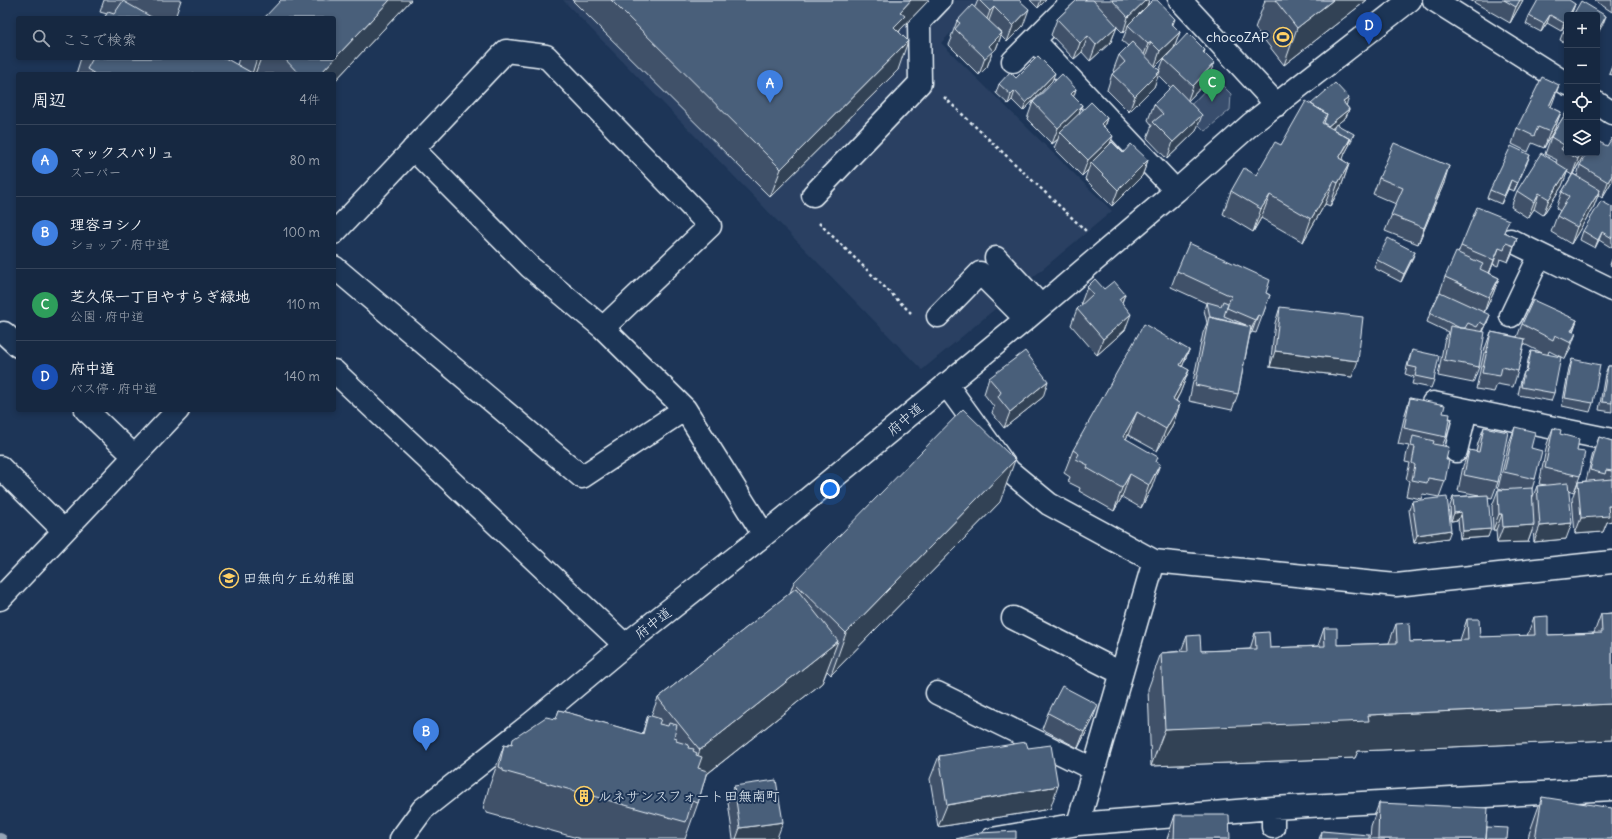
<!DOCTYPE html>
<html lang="ja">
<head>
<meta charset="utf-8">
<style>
  body { margin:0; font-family:Delius,"Klee One",sans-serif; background:#1f3048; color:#f1f3f6 }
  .controls { position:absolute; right:12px; top:12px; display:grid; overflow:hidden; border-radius:4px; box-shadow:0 2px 6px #0003 }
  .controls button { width:36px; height:36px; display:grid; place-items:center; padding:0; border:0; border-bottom:1px solid #35445a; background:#162841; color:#f1f3f6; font:20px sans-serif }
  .you { position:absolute; left:830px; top:489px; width:14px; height:14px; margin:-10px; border:3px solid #fff; border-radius:50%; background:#1a73e8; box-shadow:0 0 0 6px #1a73e833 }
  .badge { display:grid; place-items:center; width:26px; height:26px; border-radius:50%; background:#ffd166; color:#fff; font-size:13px; font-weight:700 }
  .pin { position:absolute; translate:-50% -33px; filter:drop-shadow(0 1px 2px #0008) }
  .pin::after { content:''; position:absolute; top:21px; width:14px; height:12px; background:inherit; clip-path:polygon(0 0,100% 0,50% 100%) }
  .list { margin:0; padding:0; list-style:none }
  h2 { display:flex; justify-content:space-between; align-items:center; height:52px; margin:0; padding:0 16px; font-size:17px }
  h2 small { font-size:13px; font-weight:400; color:#9ea6b1 }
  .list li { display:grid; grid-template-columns:26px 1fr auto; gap:12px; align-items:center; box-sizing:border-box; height:72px; padding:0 16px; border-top:1px solid #35445a }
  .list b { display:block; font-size:15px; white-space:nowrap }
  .list p { margin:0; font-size:13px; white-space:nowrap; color:#9ea6b1 }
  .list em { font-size:13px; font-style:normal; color:#9ea6b1 }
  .icon { flex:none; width:22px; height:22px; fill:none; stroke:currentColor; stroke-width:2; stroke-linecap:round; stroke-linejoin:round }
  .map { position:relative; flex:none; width:1612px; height:839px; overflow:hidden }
  .search { position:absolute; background:#162841; box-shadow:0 2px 6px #0003; left:16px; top:16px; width:320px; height:44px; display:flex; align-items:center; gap:10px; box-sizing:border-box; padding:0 14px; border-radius:4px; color:#9ea6b1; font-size:15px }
  .panel { position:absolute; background:#162841; box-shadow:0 2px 6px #0003; left:16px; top:72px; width:320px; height:340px; border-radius:4px }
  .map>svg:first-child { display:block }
  .built { fill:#2a4162 }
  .green { fill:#374d6c; stroke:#909fb2 }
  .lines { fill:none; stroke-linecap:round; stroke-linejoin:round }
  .stream { stroke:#95a4b5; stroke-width:10 }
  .minor-casing { stroke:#e8f1f8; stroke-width:25 }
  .path { stroke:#e8f1f8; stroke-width:2.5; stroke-dasharray:3 3; stroke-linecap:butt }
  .minor { stroke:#1d3557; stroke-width:22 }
  .wall { fill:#3f5169; stroke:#e8f1f8 }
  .shaded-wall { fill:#334255; stroke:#e8f1f8 }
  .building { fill:#495e7a; stroke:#e8f1f8 }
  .labels { text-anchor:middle; stroke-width:4; stroke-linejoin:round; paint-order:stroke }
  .poi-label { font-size:14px; fill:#e8f1f8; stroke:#1d3557; text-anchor:start }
  .street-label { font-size:14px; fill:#e8f1f8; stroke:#1d3557 }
</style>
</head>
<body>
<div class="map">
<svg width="1612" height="839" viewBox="0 0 1612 839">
  <rect width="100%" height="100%" fill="#1d3557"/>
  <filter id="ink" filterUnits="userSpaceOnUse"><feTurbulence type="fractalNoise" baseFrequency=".025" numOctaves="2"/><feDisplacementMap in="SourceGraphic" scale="8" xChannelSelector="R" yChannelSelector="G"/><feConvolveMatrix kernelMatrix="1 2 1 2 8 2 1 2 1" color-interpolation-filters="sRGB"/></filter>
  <g filter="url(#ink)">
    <path class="built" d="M563,0H982L941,43L1112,211L922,370Z"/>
    <path class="green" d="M1216,79L1231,94L1230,110L1205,131L1185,111Z"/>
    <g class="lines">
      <path class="stream" d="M0,838L2,839"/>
      <defs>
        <path id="minor" d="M1180,0L1277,105
          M1434,0L1567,84
          M1034,40L1176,191
          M1013,61L1074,0
          M1597,103L1612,113
          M413,149L530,267L603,328L685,409L764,535
          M813,195L920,83L919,22L940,0
          M334,233L506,51L546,56L710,226L603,328
          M1510,240L1612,290
          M996,258L1041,306
          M334,267L582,477L685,409
          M938,316L980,273L1026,319
          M1511,316L1540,255
          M4,333L18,346
          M334,371L625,645
          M946,384L1009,471L1049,504L1154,561L1396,585L1612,562
          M1433,403L1612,440
          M86,410L134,456
          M1456,451L1466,410
          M0,467L64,531
          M0,599L178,410
          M1013,618L1121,673
          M937,693L1093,769
          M1273,808V827
          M1078,824L1154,561
          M401,839L423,809L533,722L625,645L764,535L1026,319L1176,191L1251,124L1410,0
          M992,839L1078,824L1273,808L1612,789"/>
      </defs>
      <use href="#minor" class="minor-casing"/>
      <path class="path" d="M944,97L1086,231
        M819,223L911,313"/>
      <use href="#minor" class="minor"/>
    </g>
    <path class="wall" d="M104,0H181L175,18H104L107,14L100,12Z
      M411,0L334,82V74H76L81,58H225L237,65L239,58H334Z
      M572,0H929L900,30L899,32L898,70L770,197Z
      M978,0H1019L1023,26L1007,42L1001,36L996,49L992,53L987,67L979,75L949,45L952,38L951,37L957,21L975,7Z
      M1030,0H1046L1038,8Z
      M1077,0H1149L1147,6L1173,25L1180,32L1174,48L1155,67L1159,71L1164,59L1205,50L1204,53L1208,80L1188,101L1196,131L1167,159L1147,138L1152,125L1148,120L1154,104L1171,88L1158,75L1154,87L1129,112L1107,90L1112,74L1114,72L1113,71L1119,55L1128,46L1122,41L1127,29L1123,33L1117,27L1111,42L1090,61L1082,52L1074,59L1051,35L1057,19Z
      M1264,0H1367L1284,65L1255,28L1265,1Z
      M1470,0H1523L1510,23Z
      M1594,0H1612V12Z
      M1575,4L1571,15H1567V21L1561,31L1547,23L1541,32L1526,24L1529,16Z
      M1567,25V44L1560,40L1563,32Z
      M1612,66V75L1609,74Z
      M1016,78L1052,81L1023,111L1012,100L1008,104L996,93L999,84Z
      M1559,85L1550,107L1561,112L1555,128L1544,148L1532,143L1528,152L1512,144L1517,128Z
      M1076,89L1073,97L1082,105L1078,115L1107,118L1104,127L1110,144L1123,153L1148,160L1142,176L1112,206L1085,179L1088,170L1082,176L1054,148L1058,139L1052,144L1027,119L1033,102Z
      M1311,104L1346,105L1349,109L1346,117L1336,125L1351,142L1345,153L1342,160L1349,164L1341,187L1330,206L1325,204L1303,242L1261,218L1253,232L1223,214L1231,191L1256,175L1281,145Z
      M1567,111V153H1585L1573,174L1577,176L1580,165L1612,181L1602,198L1598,195L1594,206L1571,244L1551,232L1557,216L1560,211L1556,208L1562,192L1572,175L1567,172L1562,186L1543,215L1534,209L1528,218L1511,207L1517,191L1556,162L1557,160L1545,154L1551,137Z
      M1527,163L1514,191L1508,189L1501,204L1487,198L1490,190Z
      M1379,178L1444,183L1418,244L1385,231L1396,204L1373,194Z
      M1612,207V248L1599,240L1595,248L1580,240L1583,231Z
      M1504,232L1517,238L1508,262L1500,259L1498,266L1493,264L1489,273L1499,278L1493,294L1484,312L1487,323L1483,332L1479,367L1473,383L1438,376L1444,342L1448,332L1427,322L1430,313L1440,292L1445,277L1458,253L1461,246Z
      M1612,259V266L1610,265Z
      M1377,260H1412L1401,282L1374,268Z
      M1177,271L1266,293L1270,295L1256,333L1252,332L1250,334L1238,394L1232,410L1189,401L1203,333L1207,323L1204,310L1206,303L1171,287Z
      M1087,287L1104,289L1125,294L1122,303L1125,330L1097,355L1071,325L1077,309L1082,304L1081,303Z
      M1280,307L1352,377L1270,367L1275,323Z
      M1577,320L1573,332L1576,333L1565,359L1549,351L1548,354L1554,393L1551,401L1518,395L1521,380L1524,372H1526L1528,360L1531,351L1542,353L1524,344L1518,371L1513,387L1497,384L1494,392L1476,389L1485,348L1491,332L1517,337L1522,324Z
      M1189,350L1182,367L1189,370L1180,393L1176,401L1180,404L1172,427L1157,451L1128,435L1126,439L1156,462L1152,487L1141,508L1122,497L1114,511L1079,491L1080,488L1068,482L1070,477L1064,473L1073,450Z
      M1412,350L1434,380L1431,388L1412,384L1414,377L1405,374L1409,359Z
      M1572,359L1593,403L1590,412L1562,406L1569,368Z
      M1608,366H1612V412L1599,410L1605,374Z
      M989,378L1043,397L1004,428L992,413L994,407L984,394Z
      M1410,398L1443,413L1446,437L1442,446L1446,460L1445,481L1439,497L1423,494L1421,499L1406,496L1409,481L1406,479L1410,463L1405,462L1407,452L1409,446L1398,444L1405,414Z
      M1484,427L1498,482L1492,498L1488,497V537L1460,539L1458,520L1451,521L1450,506L1453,497L1479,495L1458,491L1463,466L1469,450L1476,452L1478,443Z
      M1515,427L1531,448L1535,479L1532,489V499L1537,486L1546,485L1539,484L1547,444L1553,428L1577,451L1580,476L1574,492L1568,490L1566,539L1534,542L1533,528L1528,542L1497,543L1496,530H1493L1492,506L1498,490H1506L1498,488L1509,443Z
      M1599,437L1612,441V521L1607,522L1603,532L1575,534L1572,498L1578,482L1586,481L1593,453Z
      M1412,501L1448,538L1414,543L1409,510Z
      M1000,502L831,675L827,671L822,683L706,775L698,803L685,839H581L487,813V811L483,809L489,787L504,745L508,746L556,719L559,710L642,734L648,715L651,716L658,698L790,593L794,582Z
      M1612,613V740L1358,751L1355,758L1151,766L1148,689L1161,653L1181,651L1187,636L1201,651L1250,649L1255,633L1270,648L1318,646L1324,628L1337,645L1389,643L1396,624L1410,642L1460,640L1467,619L1480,637L1527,636L1534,617L1548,635L1594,633L1601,614Z
      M1048,713L1092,721L1078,748L1042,729Z
      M1028,748L1050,809L938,827L930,779L939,756Z
      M734,786L777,838L770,839H733L728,802Z
      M1542,797L1612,839H1528L1529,834Z
      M1379,803L1487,827L1507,839H1370L1371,826Z
      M1175,815L1230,839H1167Z
      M1322,831L1369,839H1319Z"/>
    <path class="shaded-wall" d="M390,0H411L334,82V74H320Z
      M911,0H929L900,30L894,45L883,56L900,12Z
      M1041,0H1046L1038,8Z
      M1146,0H1149L1145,12L1128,25L1127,29L1123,33L1128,17Z
      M1333,0H1367L1284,65L1297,28Z
      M1520,0H1523L1510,23L1516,7Z
      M1575,4L1571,15H1569Z
      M994,7L988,23L984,27L990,11Z
      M1029,9L1023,26L1007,42L1013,26Z
      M1550,15L1547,23L1541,32L1544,24Z
      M1606,16L1603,24L1597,35V32Z
      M1567,18V21L1561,31L1564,23Z
      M1175,19L1169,35L1171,23Z
      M1117,26L1111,42L1090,61L1096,45Z
      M1180,32L1174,48L1154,68L1160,51Z
      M1002,33L996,49L992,53L987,67L979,75L989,46Z
      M1088,36L1082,52L1074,59L1080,43Z
      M908,41L898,70L770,197L781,169Z
      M1151,42L1145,58L1142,60L1148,44Z
      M257,58H261L255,74H252Z
      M1214,63L1208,80L1187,102L1193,86Z
      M1160,71L1154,87L1129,112L1135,96Z
      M1055,73L1052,81L1023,111L1026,103Z
      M1559,85L1553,102L1544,123L1549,106Z
      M1076,89L1071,105V94Z
      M1015,91L1012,100L1008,104L1011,95Z
      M1349,98L1346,106L1343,102Z
      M1082,105L1076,121L1060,132L1058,139L1052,144L1058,128Z
      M1349,109L1346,117L1324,135L1327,127Z
      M1561,112L1555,128L1544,148L1550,132Z
      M1202,115L1196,131L1167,159L1173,142Z
      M1107,118L1101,134V124Z
      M1354,134L1351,142L1345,153L1342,162L1339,158Z
      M1113,136L1107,152L1091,163L1088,170L1082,176L1088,160Z
      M1581,153H1585L1572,175L1578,159Z
      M1530,155L1527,163L1514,191L1517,183Z
      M1148,160L1142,176L1112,206L1118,190Z
      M1349,164L1341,187L1330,206L1338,183Z
      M1449,166L1444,183L1418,244L1424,228Z
      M1568,170L1562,186L1543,215L1549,199Z
      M1612,175V181L1602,198L1608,182Z
      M1511,180L1508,189L1501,204L1504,196Z
      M1334,181L1325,204L1303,242L1311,219Z
      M1600,190L1594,206L1571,244L1577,227Z
      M1539,193L1534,209L1528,218L1534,202Z
      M1270,195L1261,218L1253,232L1261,209Z
      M1602,232L1599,240L1595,248L1598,240Z
      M1517,238L1512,254L1508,262Z
      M1499,248L1493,264L1488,277L1494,260Z
      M1415,252L1412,260L1401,282L1404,274Z
      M1499,278L1493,294L1484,313L1489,297Z
      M1125,294L1119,310V299Z
      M1131,314L1125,330L1097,355L1103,339Z
      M1258,315L1252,332L1249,336L1255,320Z
      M1490,315L1487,323L1482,333L1485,325Z
      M1577,320L1571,336V331Z
      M1576,333L1570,350L1565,359L1571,343Z
      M1189,350L1180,372V365Z
      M1275,351L1358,361L1352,377L1270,367Z
      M1189,370L1180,393L1164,422L1173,399Z
      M1048,381L1043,397L1004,428L1010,412Z
      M1180,404L1172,427L1157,451L1166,429Z
      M1137,412L1128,435L1114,460L1123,437Z
      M1015,460L1000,502L831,675L846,633Z
      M1160,464L1152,487L1141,508L1149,485Z
      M1130,474L1122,497L1114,511L1122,488Z
      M1608,506H1612V521L1607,522L1603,532L1575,534L1581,518Z
      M1461,512L1458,520L1451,521L1454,513Z
      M1499,514H1502L1496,530H1493Z
      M1572,523L1566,539L1534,542L1540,526Z
      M1534,525L1528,542L1497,543L1503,527Z
      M1491,529L1488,537L1460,539L1463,531Z
      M1451,530L1448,538L1414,543L1417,535Z
      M838,641L822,683L684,792L700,750Z
      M1612,704V740L1358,751L1355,758L1151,766L1165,729L1368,715Z
      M1098,705L1092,721L1078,748L1084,732Z
      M1058,786L1050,809L938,827L947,805Z
      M783,822L777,838L770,839H736L740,828Z"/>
    <path class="building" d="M281,0H390L320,74H299L284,58H334V18H264Z
      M611,0H911L900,12L905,16L894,27L908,41L781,169Z
      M979,0H1019L1029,9L1013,26L994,7L990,11Z
      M1077,0H1093L1117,26L1096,45L1088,36L1080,43L1057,19Z
      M1112,0H1146L1128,17Z
      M1153,0H1157L1175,19L1171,23L1180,32L1160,51L1151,42L1148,44L1128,25Z
      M1275,0H1333L1297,28Z
      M1504,0H1520L1516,7Z
      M1538,0H1569L1575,4L1569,15H1567V18L1564,23L1550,15L1544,24L1529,16Z
      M123,1L153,18H104L108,12L114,14Z
      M1581,1L1606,16L1597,32V15H1573Z
      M972,5L1002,33L989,46L993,51L985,58L955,29L960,23L957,21Z
      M1567,25V34L1563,32Z
      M1188,33L1205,50L1203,52L1214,63L1193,86L1164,59Z
      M1132,42L1160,71L1135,96L1112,74L1125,62L1119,55Z
      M1038,56L1055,73L1026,103L1015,91L1011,95L999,84L1010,72L1016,78Z
      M93,58H225L254,74H95L87,69Z
      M1062,74L1076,89L1071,94L1082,105L1058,128L1033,102Z
      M1542,77L1559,85L1549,106L1561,112L1550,132L1538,127L1534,136L1517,128Z
      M1335,83L1349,98L1343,102L1349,109L1328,126L1324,123L1327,114L1311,104Z
      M1173,85L1202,115L1173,142L1153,122L1163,114L1154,104Z
      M1306,101L1327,114L1322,123L1350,139L1339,158L1349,164L1338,183L1334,181L1311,219L1270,195L1261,209L1231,191L1244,168L1256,175L1275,142L1281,145Z
      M1091,102L1107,118L1101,124L1113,136L1088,160L1060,132Z
      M1567,111V153L1561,149L1564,145L1551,137Z
      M1336,124L1354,134L1348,144L1350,139L1333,129Z
      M1612,138V175L1608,182L1580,165L1587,153H1597V141L1607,146Z
      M1112,142L1123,153L1131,144L1148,160L1118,190L1091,163Z
      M1394,143L1449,166L1424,228L1391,215L1403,188L1379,178Z
      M1511,146L1530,155L1517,183L1511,180L1504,196L1490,190Z
      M1541,153L1568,170L1549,199L1539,193L1534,202L1517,191Z
      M1567,153H1581L1578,159Z
      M1573,174L1600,190L1577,227L1557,216L1569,196L1562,192Z
      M1601,201L1612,207V238L1602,232L1598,240L1583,231Z
      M1477,207L1509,220L1504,232L1517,238L1514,246L1506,243L1504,250L1499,248L1494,260L1461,246Z
      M1388,238L1415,252L1404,274L1377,260Z
      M1189,243L1270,280L1266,293L1270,295L1262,317L1258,315L1255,320L1227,308L1231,296L1177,271Z
      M1456,252L1483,264L1480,269L1499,278L1489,297L1445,277Z
      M1095,279L1104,289L1114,281L1125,294L1119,299L1131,314L1103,339L1077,309L1093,294L1087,287Z
      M1440,292L1490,315L1485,325L1480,322L1477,327L1468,323L1465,328H1460L1430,313Z
      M1533,300L1577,320L1571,331L1576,333L1571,343L1555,335L1553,340L1522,324Z
      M1223,301L1228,303L1224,316L1246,325L1210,317L1207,302L1221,306Z
      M1280,307L1363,317L1358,361L1275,351Z
      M1209,317L1251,327L1238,394L1195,385Z
      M1144,324L1189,350L1180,365L1189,370L1173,399L1180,404L1166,429L1137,412L1123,437L1158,457L1156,462L1160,464L1149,485L1130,474L1122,488L1087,468L1088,465L1076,459L1079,454L1073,450Z
      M1450,326L1485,332L1479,367L1444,360Z
      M1491,332L1525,339L1518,371L1502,367L1500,376L1482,373Z
      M1412,350L1439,356L1434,380L1415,376L1417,368L1408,366Z
      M1025,351L1048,381L1010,412L998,397L1001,392L989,378Z
      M1531,351L1561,357L1554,393L1521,387L1524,372L1527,371Z
      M1572,359L1600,365L1593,403L1565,398Z
      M1608,366H1612V403L1602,402Z
      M1410,398L1445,405L1443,413L1450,414L1446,437L1404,428Z
      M963,409L1015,460L846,633L794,582Z
      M1484,427L1508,432L1498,482L1464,475L1469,450L1479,452Z
      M1515,427L1535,432L1531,448L1542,451L1535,479L1504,472Z
      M1553,428L1561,430L1560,434L1579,439L1577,451L1585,452L1580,476L1545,468Z
      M1413,436L1434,441L1433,444L1449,447L1446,460H1449L1445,481L1428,478L1427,483L1412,480L1415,465L1412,463L1415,447L1411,446Z
      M1599,437L1612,441V471L1606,470L1605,474L1590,470Z
      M1612,479V506H1608L1609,516L1581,518L1578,482Z
      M1568,483L1572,523L1540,526L1537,486Z
      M1532,488L1534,525L1503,527L1502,514H1499L1498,490Z
      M1488,495L1491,529L1463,531L1461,512L1454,513L1453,497Z
      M1447,497L1451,530L1417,535L1412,501Z
      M796,588L838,641L700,750L658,698Z
      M1612,613V704L1368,715L1369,721L1165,729L1161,653L1188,651L1187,636L1200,635L1201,651L1256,649L1255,633L1269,632L1270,648L1325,646L1324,628H1337V645L1397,643L1396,624L1409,623L1410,642L1468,640L1467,619H1479L1480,637L1535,635L1534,617L1548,616V635L1602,633L1601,614Z
      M1062,686L1098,705L1084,732L1048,713Z
      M559,710L643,734L648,715L661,719L659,724L668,726L669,723L677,725L674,737L677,738L676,741L689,745L688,748L694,749L693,751L697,753L696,755L702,757L698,768L707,771L698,803L692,801L686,822L503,771V769L499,767L504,745L508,746L509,743L512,744L513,739L546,717L556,719Z
      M1026,742L1028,748L1051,745L1058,786L947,805L939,756Z
      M776,780L783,822L740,828L734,786Z
      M1542,797L1612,808V839H1535Z
      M1379,803L1488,808L1486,839H1378Z
      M1175,815H1229L1230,839H1174Z
      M1487,827L1508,828L1507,839H1486Z
      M1016,831V839H956L980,833Z
      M1322,831L1369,835V839H1321Z"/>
  </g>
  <defs>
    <symbol id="stadium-ring" viewBox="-11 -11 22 22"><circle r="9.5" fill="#1d3557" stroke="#ffd166" stroke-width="1.5"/><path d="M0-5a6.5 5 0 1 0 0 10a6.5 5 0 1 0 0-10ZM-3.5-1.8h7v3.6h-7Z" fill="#ffd166"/></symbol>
    <symbol id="school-ring" viewBox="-11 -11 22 22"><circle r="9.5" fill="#1d3557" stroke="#ffd166" stroke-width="1.5"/><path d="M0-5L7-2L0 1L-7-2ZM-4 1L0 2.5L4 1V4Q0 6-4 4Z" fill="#ffd166"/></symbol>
    <symbol id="building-ring" viewBox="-11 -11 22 22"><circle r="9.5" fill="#1d3557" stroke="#ffd166" stroke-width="1.5"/><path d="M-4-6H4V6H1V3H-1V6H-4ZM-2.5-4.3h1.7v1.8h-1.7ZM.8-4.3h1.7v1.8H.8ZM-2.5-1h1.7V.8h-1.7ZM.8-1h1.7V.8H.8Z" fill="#ffd166"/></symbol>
  </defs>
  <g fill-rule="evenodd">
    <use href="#stadium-ring" x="1272" y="26" width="22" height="22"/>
    <use href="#school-ring" x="218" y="567" width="22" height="22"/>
    <use href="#building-ring" x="573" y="785" width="22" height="22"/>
  </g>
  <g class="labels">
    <g class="poi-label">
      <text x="1269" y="42" text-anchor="end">chocoZAP</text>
      <text x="243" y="583">田無向ケ丘幼稚園</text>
      <text x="598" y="801">ルネサンスフォート田無南町</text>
    </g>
    <g class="street-label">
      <text transform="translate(905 419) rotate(-40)" y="5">府中道</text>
      <text transform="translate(653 623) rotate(-38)" y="5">府中道</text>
    </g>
  </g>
</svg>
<div class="controls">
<button>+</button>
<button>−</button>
<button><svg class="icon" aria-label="locate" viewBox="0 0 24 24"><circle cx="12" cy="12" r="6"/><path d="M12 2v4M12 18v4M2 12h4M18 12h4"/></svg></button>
<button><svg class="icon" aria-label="layers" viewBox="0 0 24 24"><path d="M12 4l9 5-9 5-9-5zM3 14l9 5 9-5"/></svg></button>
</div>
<div class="you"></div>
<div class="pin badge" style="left:770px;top:103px;background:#3f7fe0">A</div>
<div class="pin badge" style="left:426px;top:751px;background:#3f7fe0">B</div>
<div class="pin badge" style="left:1212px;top:102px;background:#2e9e5b">C</div>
<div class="pin badge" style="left:1369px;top:45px;background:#1a4fb4">D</div>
<div class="search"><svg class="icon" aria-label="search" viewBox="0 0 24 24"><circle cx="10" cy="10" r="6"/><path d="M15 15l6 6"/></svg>ここで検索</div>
<section class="panel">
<h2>周辺<small>4件</small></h2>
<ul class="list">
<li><span class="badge" style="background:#3f7fe0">A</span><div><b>マックスバリュ</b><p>スーパー</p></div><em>80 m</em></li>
<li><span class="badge" style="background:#3f7fe0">B</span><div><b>理容ヨシノ</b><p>ショップ · 府中道</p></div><em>100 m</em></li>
<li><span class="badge" style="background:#2e9e5b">C</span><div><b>芝久保一丁目やすらぎ緑地</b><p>公園 · 府中道</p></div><em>110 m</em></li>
<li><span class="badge" style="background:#1a4fb4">D</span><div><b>府中道</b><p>バス停 · 府中道</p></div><em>140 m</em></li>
</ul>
</section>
</div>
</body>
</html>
